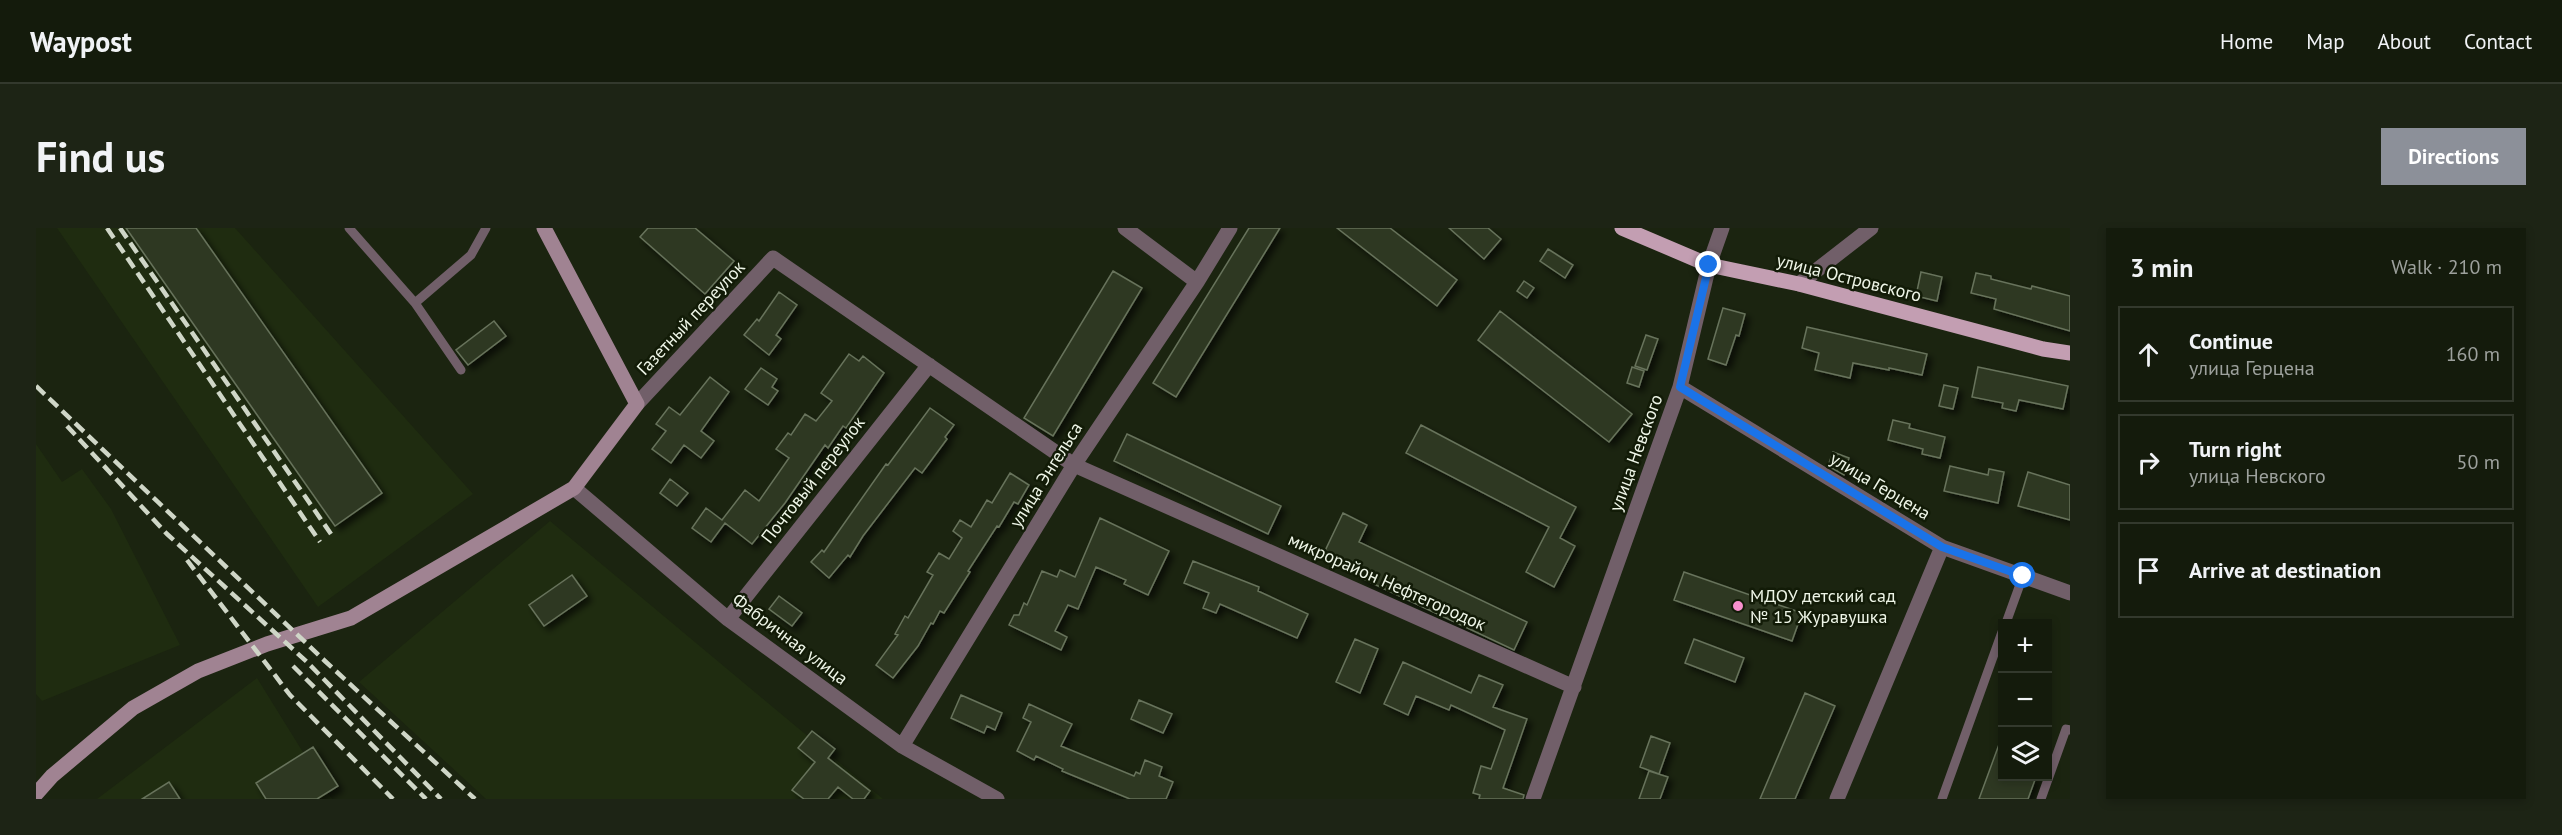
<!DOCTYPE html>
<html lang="en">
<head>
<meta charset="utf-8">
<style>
  body { margin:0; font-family:"PT Sans",sans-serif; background:#1d2415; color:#f1f3f6 }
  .controls { position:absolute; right:18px; bottom:18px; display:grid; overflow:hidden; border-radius:0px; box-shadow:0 3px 9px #0003 }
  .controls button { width:54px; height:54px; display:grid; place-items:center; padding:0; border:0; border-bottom:2px solid #33392d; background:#141b0c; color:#f1f3f6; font:30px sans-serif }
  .stop { position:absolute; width:18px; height:18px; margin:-14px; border:4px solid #1a73e8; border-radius:50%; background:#fff }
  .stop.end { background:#1a73e8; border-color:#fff; box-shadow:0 2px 6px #0008 }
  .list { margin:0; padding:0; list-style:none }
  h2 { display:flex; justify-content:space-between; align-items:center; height:78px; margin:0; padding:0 24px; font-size:26px }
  h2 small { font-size:20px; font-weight:400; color:#9da19d }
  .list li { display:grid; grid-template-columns:39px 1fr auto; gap:18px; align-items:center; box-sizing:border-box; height:96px; margin:0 12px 12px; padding:0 12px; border:2px solid #33392d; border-radius:0px }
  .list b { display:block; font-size:22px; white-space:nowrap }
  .list p { margin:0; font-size:20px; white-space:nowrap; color:#9da19d }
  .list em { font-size:20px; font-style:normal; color:#9da19d }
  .icon { flex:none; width:33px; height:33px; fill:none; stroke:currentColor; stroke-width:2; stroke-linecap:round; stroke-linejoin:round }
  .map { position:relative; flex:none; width:2034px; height:571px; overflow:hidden; border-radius:0px }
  header { display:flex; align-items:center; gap:36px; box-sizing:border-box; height:84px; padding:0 30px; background:#141b0c; border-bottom:2px solid #33392d }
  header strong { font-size:28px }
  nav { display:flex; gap:33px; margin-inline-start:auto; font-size:21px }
  .intro { display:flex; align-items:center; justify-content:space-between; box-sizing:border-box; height:144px; padding:0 36px }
  h1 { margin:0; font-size:42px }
  .button { padding:15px 27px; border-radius:0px; background:#8c9099; color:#fff; font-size:21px; font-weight:700 }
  main { display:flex; gap:36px; padding:0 36px }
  aside { flex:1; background:#141b0c; border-radius:0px; box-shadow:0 3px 9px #0003 }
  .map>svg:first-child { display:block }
  .built { fill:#1f2c10 }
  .building { fill:#2f3923; stroke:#67735b; stroke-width:1.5; filter:url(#shadow) }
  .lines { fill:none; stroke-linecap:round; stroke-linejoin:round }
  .lane { stroke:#715f69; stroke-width:9 }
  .street { stroke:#715f69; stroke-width:15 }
  .secondary { stroke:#a08392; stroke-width:15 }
  .primary { stroke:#c39eb2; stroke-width:15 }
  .rail { stroke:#cfd6c7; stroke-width:4.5; stroke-dasharray:12 6; stroke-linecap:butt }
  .route { stroke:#1a73e8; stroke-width:8 }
  .poi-dot { fill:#f790cd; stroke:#121b07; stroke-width:2 }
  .labels { text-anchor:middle; stroke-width:5; stroke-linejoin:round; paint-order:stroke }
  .street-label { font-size:18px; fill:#eef5e7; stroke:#121b07 }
  .poi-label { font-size:18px; fill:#eef5e7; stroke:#121b07; text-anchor:start }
</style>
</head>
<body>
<header>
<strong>Waypost</strong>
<nav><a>Home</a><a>Map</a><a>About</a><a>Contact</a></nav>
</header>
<div class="intro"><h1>Find us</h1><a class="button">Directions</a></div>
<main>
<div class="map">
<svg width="2034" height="571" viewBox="0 0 2034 571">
  <defs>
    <filter id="shadow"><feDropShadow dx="4.5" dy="4.5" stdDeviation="3" flood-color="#0009"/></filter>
  </defs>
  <rect width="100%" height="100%" fill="#1b2410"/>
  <path class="built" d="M21,0H199L437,266L282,379Z
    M0,216L26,254L46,241L75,281L144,417L6,473L0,466Z
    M514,293L847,571H450L323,454Z
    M221,450L296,571H61Z"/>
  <path class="building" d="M90,0H160L346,265L299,298Z
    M612,0H659L698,33L669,66L604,9Z
    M1213,0H1244L1140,169L1117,155Z
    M1301,0H1354L1421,52L1401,78Z
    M1413,0H1452L1465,11L1448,31Z
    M1512,21L1537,37L1529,50L1504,33Z
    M1077,43L1106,60L1017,208L988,190Z
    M1885,44L1906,49L1901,73L1880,68Z
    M1940,45L1955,48V51L1995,61L1996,58L2034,68V103L1958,81L1960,71L1935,65Z
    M1488,53L1498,60L1491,70L1481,63Z
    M743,64L761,77L740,107L745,111L733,127L708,107L721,91L723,93Z
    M1687,80L1709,86L1703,108L1700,107L1690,137L1672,131Z
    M1464,83L1596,186L1573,214L1442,112Z
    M458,93L470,108L432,137L420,122Z
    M1771,99L1891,126L1886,147L1853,140V142L1817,135L1814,150L1779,142L1783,125L1766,120Z
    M1610,107L1622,111L1611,142L1599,138Z
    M813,126L823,133L827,128L848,145L810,200L807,198L792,220L789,217L749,275L716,316L689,295L675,314L656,300L670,280L686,292L709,262L723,273L753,230L740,221L752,205L755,207L769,186L780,193L796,173L785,165Z
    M1596,139L1608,143L1603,159L1591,155Z
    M1942,139L2032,158L2027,181L1983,172L1980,183L1966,180L1967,175L1936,169Z
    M725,140L741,151L736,159L742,163L732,177L709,161Z
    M674,149L693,164L665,203L678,213L665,230L648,217L635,235L616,221L630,203L620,196L633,179L644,187Z
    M1908,157L1922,160L1917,181L1903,178Z
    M894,180L918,197L909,209L911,211L886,245L879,240L827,308L814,329L812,327L793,350L775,334L786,322L788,324L850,236L852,237Z
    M1857,192L1874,196L1873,200L1909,209L1904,230L1886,226L1887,221L1852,212Z
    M1385,197L1540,279L1524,310L1539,318L1518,359L1490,344L1513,299L1370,225Z
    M1091,206L1245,278L1232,306L1078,233Z
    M1797,224L1813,230L1808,247L1792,238Z
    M1914,238L1952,247L1953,241L1968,244L1962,275L1908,263Z
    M1992,244L2034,257V292L1982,278Z
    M974,245L993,257L982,276L978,274L963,299L961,298L932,343L934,344L908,385L904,383L897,396L895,395L882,418L857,450L840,437L862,407L859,406L869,388L872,390L897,347L891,344L903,325L913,331L926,310L917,303L924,292L935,299L951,272L956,275Z
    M634,251L652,265L641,278L624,265Z
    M1307,285L1331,297L1323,314L1491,394L1478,422L1323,349L1326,344L1288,325Z
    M1064,290L1133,323L1112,367L1088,356L1090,352L1060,339L1042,381L1032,377L1019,403L1031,409L1025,422L973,397L978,387H983L988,375L991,377L1006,343L1021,349L1024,342L1039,349Z
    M1157,333L1223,359L1222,363L1272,386L1261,410L1184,376L1180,385L1167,380L1173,365L1148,355Z
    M1648,344L1766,385L1756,413L1638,372Z
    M536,347L551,368L508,398L493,377Z
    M743,368L766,385L756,398L733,381Z
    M1319,411L1342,421L1324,465L1300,454Z
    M1658,411L1708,430L1699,454L1649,435Z
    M1367,434L1435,465L1443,447L1467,457L1457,479L1491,491L1467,560L1488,567L1487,571H1443L1444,567L1437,565L1445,538L1455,541L1469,502L1415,477L1413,482L1380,468L1372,487L1348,476Z
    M1769,465L1799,478L1759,571H1724Z
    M925,467L966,485L959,502L951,498L948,505L915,490Z
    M1103,472L1136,486L1127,505L1095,491Z
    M993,476L1036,496L1025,518L1098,548L1100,544L1104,546L1109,532L1126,539L1123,548L1137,554L1130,571H1094L1026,543L1027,541L1000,528L998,532L981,523L995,494L987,490Z
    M776,503L799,521L792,530L834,563L828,571H817L802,559L792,571H768L756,562L779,534L762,520Z
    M1615,508L1634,515L1623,546L1604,539Z
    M1965,511L1966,549H2000L1992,571H1943Z
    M277,519L302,558L281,571H230L220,555Z
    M1613,543L1632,549L1624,571H1603Z
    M133,554L144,571H106Z"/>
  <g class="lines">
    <path class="lane" d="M313,0L379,75L425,142
      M379,75L435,27L450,0
      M1970,395L1987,348
      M1906,571L1966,404
      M2005,571L2030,501L2034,502"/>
    <path class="street" d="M1089,0L1161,54
      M1763,56L1835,0
      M1644,159L1906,319L2034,365
      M601,176L737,30L1038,237L1538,459
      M538,260L692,391L866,518L961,571
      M692,391L893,137
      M866,518L1038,237L1161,54L1194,0
      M1497,571L1644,159L1673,37L1686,0
      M1801,571L1906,319"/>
    <path class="secondary" d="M0,566L16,548L97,480L162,443L231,416L315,390L538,260L601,176L508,0"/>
    <path class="primary" d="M1586,0L1673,37L1763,56L2007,121L2034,125"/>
    <path class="rail" d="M71,0L284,314
      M84,0L295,306
      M0,158L290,434L439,571
      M31,198L131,306L271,434L405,571
      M151,332L254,467L357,571
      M257,438L390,571"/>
  </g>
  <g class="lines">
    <path class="route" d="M1673,37L1644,159L1906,319L1987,348"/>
  </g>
  <circle class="poi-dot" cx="1702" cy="378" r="6"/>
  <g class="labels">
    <g class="street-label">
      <text transform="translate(1813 50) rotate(14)" y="6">улица Островского</text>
      <text transform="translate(655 90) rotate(-47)" y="6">Газетный переулок</text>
      <text transform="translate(1600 225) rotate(-70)" y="6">улица Невского</text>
      <text transform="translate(1010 247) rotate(-58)" y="6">улица Энгельса</text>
      <text transform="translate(777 252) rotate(-52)" y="6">Почтовый переулок</text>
      <text transform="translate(1844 258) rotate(31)" y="6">улица Герцена</text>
      <text transform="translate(1351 354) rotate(24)" y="6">микрорайон Нефтегородок</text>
      <text transform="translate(754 411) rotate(37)" y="6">Фабричная улица</text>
    </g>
    <g class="poi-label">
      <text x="1714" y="374">МДОУ детский сад<tspan x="1714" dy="21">№ 15 Журавушка</tspan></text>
    </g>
  </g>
</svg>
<div class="controls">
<button>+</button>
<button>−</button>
<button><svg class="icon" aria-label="layers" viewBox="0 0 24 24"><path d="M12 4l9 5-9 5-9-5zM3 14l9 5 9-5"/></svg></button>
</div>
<div class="stop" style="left:1987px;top:348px"></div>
<div class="stop end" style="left:1673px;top:37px"></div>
</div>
<aside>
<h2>3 min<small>Walk · 210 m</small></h2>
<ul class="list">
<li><svg class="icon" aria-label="ahead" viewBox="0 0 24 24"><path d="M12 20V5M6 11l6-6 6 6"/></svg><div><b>Continue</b><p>улица Герцена</p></div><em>160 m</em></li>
<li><svg class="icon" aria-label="right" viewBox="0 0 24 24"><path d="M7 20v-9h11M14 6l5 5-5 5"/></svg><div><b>Turn right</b><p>улица Невского</p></div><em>50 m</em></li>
<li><svg class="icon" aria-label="arrive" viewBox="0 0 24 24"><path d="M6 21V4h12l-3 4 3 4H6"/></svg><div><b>Arrive at destination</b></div></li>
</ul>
</aside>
</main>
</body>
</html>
